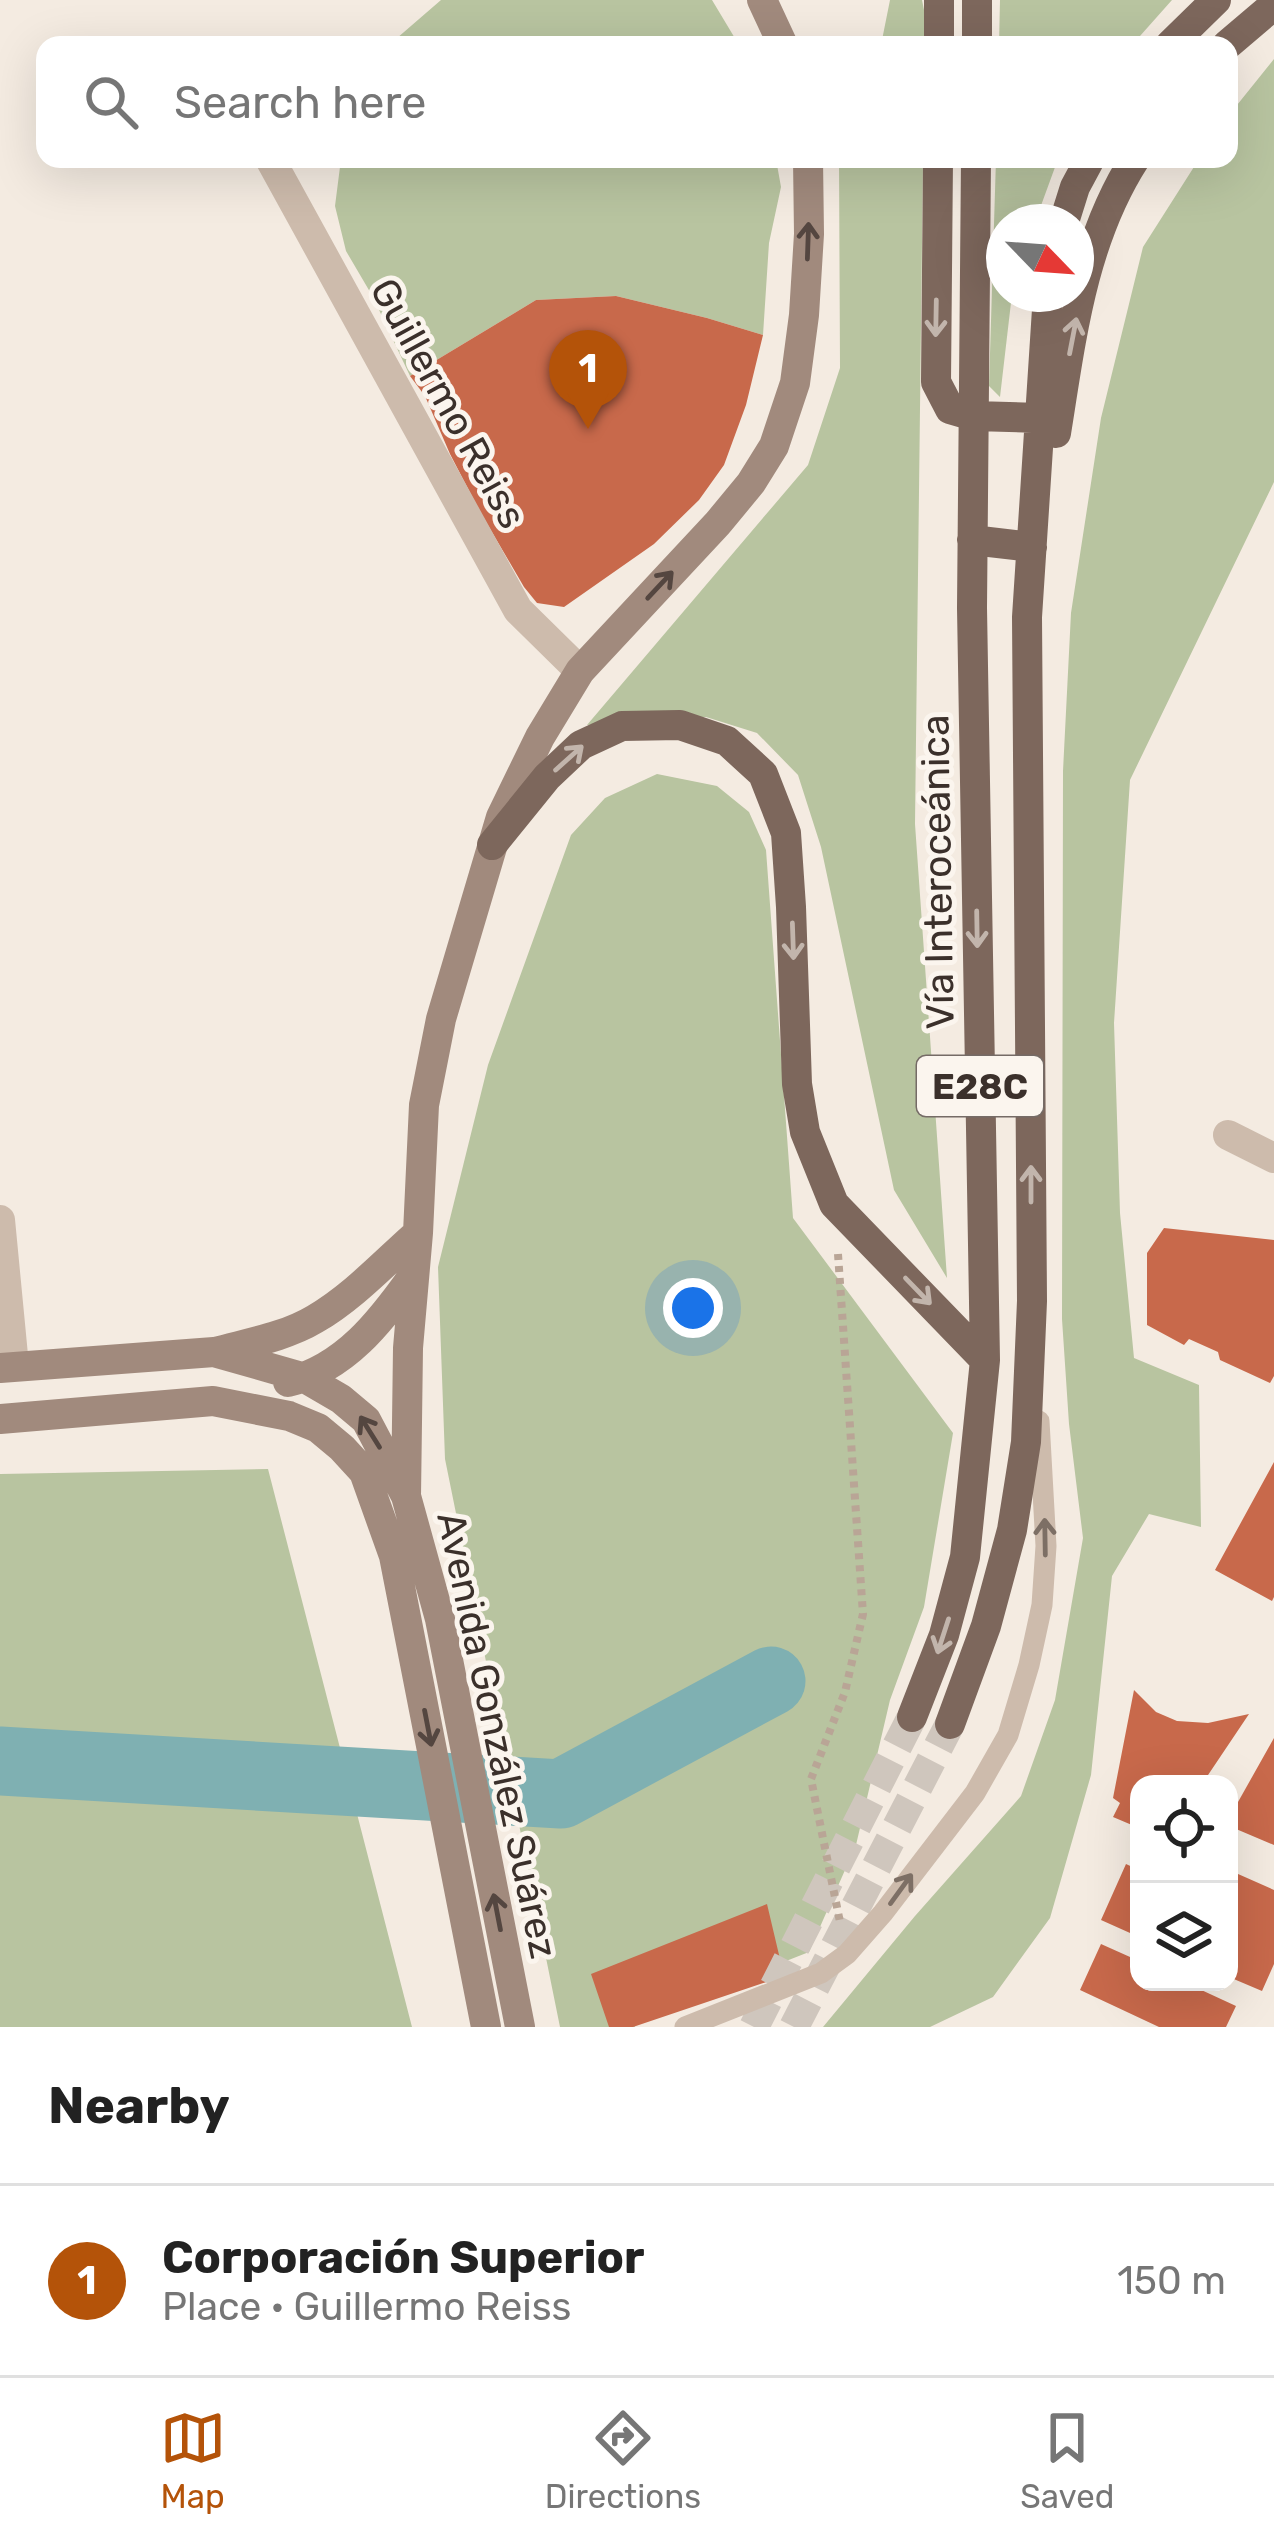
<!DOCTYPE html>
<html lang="en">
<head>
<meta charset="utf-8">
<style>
  body { margin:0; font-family:Rubik,sans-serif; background:#f6f6f6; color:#222 }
  .controls { position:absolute; right:36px; bottom:36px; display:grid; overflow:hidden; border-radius:24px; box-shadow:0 12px 48px #0002 }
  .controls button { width:108px; height:108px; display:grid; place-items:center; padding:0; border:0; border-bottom:3px solid #e0e0e0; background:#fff; color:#222; font:60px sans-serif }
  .compass { position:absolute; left:986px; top:204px; width:108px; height:108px; border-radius:50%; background:#fff; box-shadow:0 12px 48px #0002; rotate:115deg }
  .you { position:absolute; left:693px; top:1308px; width:42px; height:42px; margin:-30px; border:9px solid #fff; border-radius:50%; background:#1a73e8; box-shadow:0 0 0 18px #1a73e833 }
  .badge { display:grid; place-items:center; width:78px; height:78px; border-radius:50%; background:#b45309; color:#fff; font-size:39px; font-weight:700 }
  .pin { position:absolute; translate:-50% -99px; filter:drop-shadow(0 3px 6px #0008) }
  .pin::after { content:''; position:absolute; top:63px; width:42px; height:36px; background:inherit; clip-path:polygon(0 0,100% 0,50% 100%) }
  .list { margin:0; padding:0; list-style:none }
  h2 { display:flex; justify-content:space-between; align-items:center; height:156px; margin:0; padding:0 48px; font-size:51px }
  h2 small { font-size:39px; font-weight:400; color:#767676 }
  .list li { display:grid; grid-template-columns:78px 1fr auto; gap:36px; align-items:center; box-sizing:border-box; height:192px; padding:0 48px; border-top:3px solid #e0e0e0 }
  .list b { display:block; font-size:45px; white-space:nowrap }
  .list p { margin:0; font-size:39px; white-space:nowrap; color:#767676 }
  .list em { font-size:39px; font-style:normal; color:#767676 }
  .icon { flex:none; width:66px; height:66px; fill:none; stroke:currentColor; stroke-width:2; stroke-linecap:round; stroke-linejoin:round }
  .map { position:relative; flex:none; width:1274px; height:2027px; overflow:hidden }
  .search { position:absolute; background:#fff; box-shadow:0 12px 48px #0002; left:36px; right:36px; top:36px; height:132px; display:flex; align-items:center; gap:30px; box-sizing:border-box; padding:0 42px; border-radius:24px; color:#767676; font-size:45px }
  .sheet { height:348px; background:#fff }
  nav { display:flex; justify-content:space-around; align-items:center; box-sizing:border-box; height:168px; border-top:3px solid #e0e0e0; background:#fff; font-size:33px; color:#767676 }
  nav a { display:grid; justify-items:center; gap:6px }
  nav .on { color:#b45309 }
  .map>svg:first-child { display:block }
  .green { fill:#b8c4a0 }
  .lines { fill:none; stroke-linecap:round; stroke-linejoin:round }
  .river { stroke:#7fb0b2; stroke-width:69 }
  .building { fill:#c8694b }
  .primary-tunnel { stroke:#cfc6bd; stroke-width:30; stroke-dasharray:30 15; stroke-linecap:butt }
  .path { stroke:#b9a596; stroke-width:8; stroke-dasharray:6 6; stroke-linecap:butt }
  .lane { stroke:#cdbbac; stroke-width:21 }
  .street { stroke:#cdbbac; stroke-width:30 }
  .secondary { stroke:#a18a7d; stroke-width:30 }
  .primary { stroke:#7d675c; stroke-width:30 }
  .oneway { stroke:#544640 }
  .oneway2 { stroke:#c2b5ac }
  .oneway3 { stroke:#7d6f65 }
  .labels { text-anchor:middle; stroke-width:10; stroke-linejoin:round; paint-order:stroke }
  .shield { fill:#fbf5ee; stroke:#756b66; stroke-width:3 }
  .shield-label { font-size:36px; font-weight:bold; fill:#3b302b }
  .street-label { font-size:39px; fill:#3b302b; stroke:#fbf5ee }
</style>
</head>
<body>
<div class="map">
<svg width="1274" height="2027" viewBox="0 0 1274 2027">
  <rect width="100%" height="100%" fill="#f4ebe1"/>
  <path class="green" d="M441,0H712L739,45H389Z
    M890,0H922L925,15V45H881Z
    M1000,0H1172L1132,45H999Z
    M1274,59V482L1130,780L1114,1023L1120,1213L1134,1358L1199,1385L1201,1527L1149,1514L1112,1576L1091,1775L1050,1918L993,1997L930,2027H823L915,1916L1021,1796L1055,1700L1083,1538L1069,1424L1062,1319L1063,771L1071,613L1101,418L1143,247L1199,159H1229V115Z
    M341,159H776L781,187L769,243L763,335L707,318L616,296L536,300L410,376L373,297L346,251L335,206Z
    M839,159H923L915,824L947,1278L894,1190L821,847L798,775L757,733L706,717L587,725L808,465L840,368Z
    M996,159H1058L1035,222H1004V294H1012L1000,397L989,386Z
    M657,774L717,786L749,812L766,850L793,1218L953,1433L924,1607L890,1700L856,1845L809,1952L634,2021L635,2027H560L445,1459L438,1267L488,1065L571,835L605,798Z
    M268,1469L412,2027H0V1474Z"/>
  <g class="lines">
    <path class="river" d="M0,1761L561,1794L771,1681"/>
  </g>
  <path class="building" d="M616,296L707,318L763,335L746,405L724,465L699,500L654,544L564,607L537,603L524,587L479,510L450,454L425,396L410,376L536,300Z
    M1164,1228L1274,1240V1376L1270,1383L1220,1360L1218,1352L1189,1339L1184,1345L1147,1325V1253Z
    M1274,1462V1597L1272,1601L1215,1570Z
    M1134,1690L1156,1712L1177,1721L1208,1723L1249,1714L1202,1784H1139V1828L1113,1817L1120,1803L1113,1798Z
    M1274,1738V1845L1229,1826V1818Z
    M1126,1864L1139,1870V1937L1101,1920Z
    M1229,1870L1274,1890V1964L1262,1991L1229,1977Z
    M767,1904L784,1976L633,2027H609L591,1974Z
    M1101,1944L1139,1961V1982H1184L1236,2006L1226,2027H1159L1080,1990Z"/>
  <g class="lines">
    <path class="primary-tunnel" d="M754,2027L912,1717
      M794,2027L950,1724"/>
    <path class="path" d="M838,1254L863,1614L845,1692L811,1779L840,1922"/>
    <path class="lane" d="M685,2027L821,1973L847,1954L883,1913L975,1793L1008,1735L1029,1665L1042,1605L1046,1546L1039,1421"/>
    <path class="street" d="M270,159L518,610L580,671
      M1228,1135L1274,1158
      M0,1220L14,1366"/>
    <path class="secondary" d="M762,0L783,45
      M215,1352C248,1343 285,1337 315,1319C353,1297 385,1262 418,1233
      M0,1368L214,1352L305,1378L341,1399L366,1420L406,1496L440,1619L520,2027
      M288,1382C345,1368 381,1321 413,1276
      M0,1419L213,1401L289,1416L318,1428L342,1448L364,1472L394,1556L486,2027
      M406,1496L408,1348L418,1233L424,1105L441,1019L501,817L540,737L580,671L718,523L751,483L774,446L795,383L804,315L809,234L808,159"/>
    <path class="primary" d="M939,45V0
      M977,45V0
      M1170,45L1216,0
      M1227,45L1274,5
      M938,159L936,382L950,409L974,416L1040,418
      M1064,222L1075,187L1090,159
      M1056,433C1071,340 1082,241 1135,159
      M972,540L1032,547
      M492,845L547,777L581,745L622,726L680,725L727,741L763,774L786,833L791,907L797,1084L805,1132L834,1204L985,1360
      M912,1717L944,1635L965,1557L985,1360L972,608L976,159
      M950,1724L986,1626L1012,1530L1026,1442L1032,1301L1027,617L1048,294"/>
  </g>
  <defs><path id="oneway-shaft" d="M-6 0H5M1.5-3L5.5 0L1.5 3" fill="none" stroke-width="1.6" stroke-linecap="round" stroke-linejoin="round" transform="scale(3)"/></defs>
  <g class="oneway">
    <use href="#oneway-shaft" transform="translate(808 241) rotate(-88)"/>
    <use href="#oneway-shaft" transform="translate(660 585) rotate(-47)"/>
    <use href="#oneway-shaft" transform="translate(370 1432) rotate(-122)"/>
    <use href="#oneway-shaft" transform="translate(428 1728) rotate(79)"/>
    <use href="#oneway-shaft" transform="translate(497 1912) rotate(-101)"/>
  </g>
  <g class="oneway2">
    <use href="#oneway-shaft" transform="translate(936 318) rotate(91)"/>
    <use href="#oneway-shaft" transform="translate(1073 336) rotate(-79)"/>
    <use href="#oneway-shaft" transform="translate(569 758) rotate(-42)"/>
    <use href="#oneway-shaft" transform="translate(977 929) rotate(89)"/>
    <use href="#oneway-shaft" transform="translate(793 941) rotate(88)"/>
    <use href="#oneway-shaft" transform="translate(1031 1184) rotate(-90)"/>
    <use href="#oneway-shaft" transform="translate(918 1291) rotate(46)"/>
    <use href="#oneway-shaft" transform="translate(943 1636) rotate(108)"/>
  </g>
  <g class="oneway3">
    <use href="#oneway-shaft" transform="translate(1045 1537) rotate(-91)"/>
    <use href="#oneway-shaft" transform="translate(901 1889) rotate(-54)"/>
  </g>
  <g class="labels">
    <rect class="shield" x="917" y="1056" width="126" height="60" rx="9"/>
    <g class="shield-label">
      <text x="980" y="1099">E28C</text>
    </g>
    <g class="street-label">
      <text transform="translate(449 403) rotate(61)" y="14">Guillermo Reiss</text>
      <text transform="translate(937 872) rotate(-91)" y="14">Vía Interoceánica</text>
      <text transform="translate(498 1735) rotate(78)" y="14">Avenida González Suárez</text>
    </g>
  </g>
</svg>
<div class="controls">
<button><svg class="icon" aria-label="locate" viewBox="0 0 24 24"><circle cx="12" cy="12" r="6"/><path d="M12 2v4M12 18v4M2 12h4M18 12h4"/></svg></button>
<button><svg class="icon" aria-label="layers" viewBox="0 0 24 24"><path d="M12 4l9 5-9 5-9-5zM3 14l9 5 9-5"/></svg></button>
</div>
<svg class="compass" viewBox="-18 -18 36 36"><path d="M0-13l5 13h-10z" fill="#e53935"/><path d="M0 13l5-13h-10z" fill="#767676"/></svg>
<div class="you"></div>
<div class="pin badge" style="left:588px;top:429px">1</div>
<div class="search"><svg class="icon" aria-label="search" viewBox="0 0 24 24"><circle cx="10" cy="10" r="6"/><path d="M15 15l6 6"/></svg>Search here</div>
</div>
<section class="sheet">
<h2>Nearby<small></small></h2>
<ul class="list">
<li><span class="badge">1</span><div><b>Corporación Superior</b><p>Place · Guillermo Reiss</p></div><em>150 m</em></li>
</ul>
</section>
<nav>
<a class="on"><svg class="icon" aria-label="map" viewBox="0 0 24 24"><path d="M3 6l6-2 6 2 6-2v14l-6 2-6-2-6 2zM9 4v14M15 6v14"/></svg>Map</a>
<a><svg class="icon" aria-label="directions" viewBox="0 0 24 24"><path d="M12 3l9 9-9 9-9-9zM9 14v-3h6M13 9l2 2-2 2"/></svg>Directions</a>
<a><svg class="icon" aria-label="saved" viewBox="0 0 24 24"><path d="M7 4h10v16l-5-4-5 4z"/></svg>Saved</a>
</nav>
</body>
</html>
